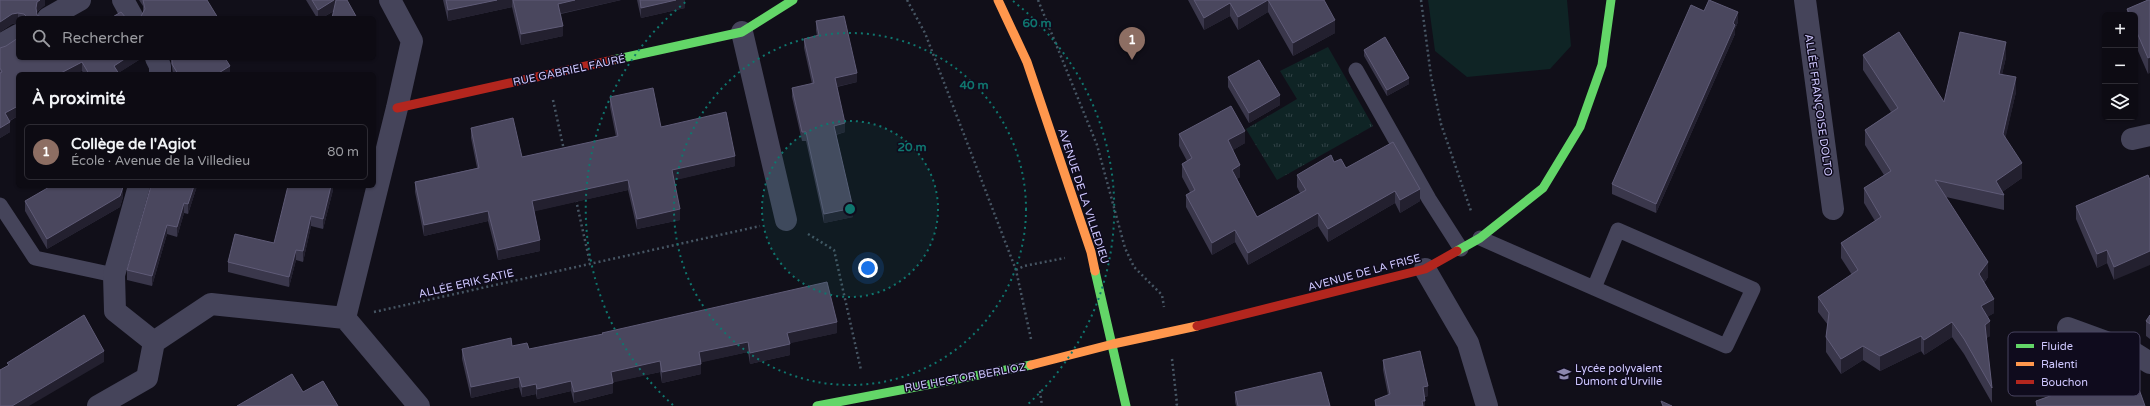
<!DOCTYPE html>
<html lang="fr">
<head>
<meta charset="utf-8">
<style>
  body { margin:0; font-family:"Varela Round",sans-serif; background:#16141c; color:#f1f3f6 }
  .controls { position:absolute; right:12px; top:12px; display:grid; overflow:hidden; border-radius:6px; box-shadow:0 1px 3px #0004 }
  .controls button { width:36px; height:36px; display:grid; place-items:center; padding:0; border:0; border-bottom:1px solid #2d2b33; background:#0d0b13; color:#f1f3f6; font:20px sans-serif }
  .you { position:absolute; left:868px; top:268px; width:14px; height:14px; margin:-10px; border:3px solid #fff; border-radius:50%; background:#1a73e8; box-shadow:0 0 0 6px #1a73e833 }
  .badge { display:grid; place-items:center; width:26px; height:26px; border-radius:50%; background:#b45309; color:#fff; font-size:13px; font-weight:700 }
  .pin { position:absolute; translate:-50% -33px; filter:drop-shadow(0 1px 2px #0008) }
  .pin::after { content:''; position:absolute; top:21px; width:14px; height:12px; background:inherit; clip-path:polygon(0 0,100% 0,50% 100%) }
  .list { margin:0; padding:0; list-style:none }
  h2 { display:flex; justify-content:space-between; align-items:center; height:52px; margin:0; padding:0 16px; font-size:17px }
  h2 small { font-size:13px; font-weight:400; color:#9a9ba0 }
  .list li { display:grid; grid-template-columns:26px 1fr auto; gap:12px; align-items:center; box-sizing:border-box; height:56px; margin:0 8px 8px; padding:0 8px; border:1px solid #2d2b33; border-radius:6px }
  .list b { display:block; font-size:15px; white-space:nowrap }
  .list p { margin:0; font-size:13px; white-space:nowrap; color:#9a9ba0 }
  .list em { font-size:13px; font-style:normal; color:#9a9ba0 }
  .icon { flex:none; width:22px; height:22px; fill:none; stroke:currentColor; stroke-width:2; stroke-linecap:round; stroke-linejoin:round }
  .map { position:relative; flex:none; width:2150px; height:406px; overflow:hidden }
  .search { position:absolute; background:#0d0b13; box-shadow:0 1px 3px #0004; left:16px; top:16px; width:360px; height:44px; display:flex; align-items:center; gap:10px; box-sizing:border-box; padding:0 14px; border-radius:6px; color:#9a9ba0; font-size:15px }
  .panel { position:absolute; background:#0d0b13; box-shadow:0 1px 3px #0004; left:16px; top:72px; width:360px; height:116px; border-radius:6px }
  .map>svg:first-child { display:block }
  .grass { fill:url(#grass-tufts) }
  .pitch { fill:#0f2425 }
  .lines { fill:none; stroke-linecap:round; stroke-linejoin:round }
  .path { stroke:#475664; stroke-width:2.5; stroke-dasharray:2 3; stroke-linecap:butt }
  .lane { stroke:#45445a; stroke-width:15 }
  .street { stroke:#45445a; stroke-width:22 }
  .fast { stroke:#63d668; stroke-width:9 }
  .slow { stroke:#ff974d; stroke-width:9 }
  .jam { stroke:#b3261e; stroke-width:9 }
  .wall { fill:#3a374b }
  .shaded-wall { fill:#23202f }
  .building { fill:#4a475e; stroke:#5f5b77 }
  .ring { fill:none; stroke:#0f766e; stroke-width:2; stroke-dasharray:2 4 }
  .labels { text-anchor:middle; stroke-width:3; stroke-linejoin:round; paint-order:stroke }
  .street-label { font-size:11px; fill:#cfc8ff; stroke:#0f0b1d }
  .poi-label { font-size:11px; fill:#cfc8ff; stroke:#0f0b1d; text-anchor:start }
  .key { fill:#0f0b1d; stroke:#494461; stroke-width:1 }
  .key-label { font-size:11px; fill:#cfc8ff }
  .centre { fill:#0f766e; stroke:#0f0b1d; stroke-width:2 }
  .ring-label { font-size:12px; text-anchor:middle; font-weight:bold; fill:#0f766e; stroke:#0f0b1d; stroke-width:3; stroke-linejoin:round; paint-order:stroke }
</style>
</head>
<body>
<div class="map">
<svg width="2150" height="406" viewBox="0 0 2150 406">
  <defs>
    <pattern id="grass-tufts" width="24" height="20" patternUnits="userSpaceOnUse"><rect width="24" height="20" fill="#0f2425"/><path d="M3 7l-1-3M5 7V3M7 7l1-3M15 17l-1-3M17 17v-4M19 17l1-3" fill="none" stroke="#314246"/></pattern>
  </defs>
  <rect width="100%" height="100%" fill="#110f19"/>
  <path class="grass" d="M1328,47L1373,126L1277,180L1246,129L1297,99L1280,71Z"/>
  <path class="pitch" d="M1428,0H1567L1571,46L1550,69L1467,77L1435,51Z"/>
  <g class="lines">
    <path class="path" d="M907,0L925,33L1016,270L1031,339
      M1038,0L1097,145L1125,248L1134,267L1162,295L1164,307
      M1421,0L1431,76L1441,124L1471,211
      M553,100L564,150
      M576,200L590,263
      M808,234L834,250L861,370
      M1016,270L1024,266L1065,258
      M374,312L760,226
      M1172,359L1177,404L1176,406
      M1040,391L1042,406"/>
    <path class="lane" d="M1356,70L1429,199L1461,249
      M0,205L35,258L114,275
      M1480,238L1726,346L1753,289L1618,230L1594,288"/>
    <path class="street" d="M123,0L133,18
      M1805,0L1833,209
      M48,18L80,0
      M742,32L786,220
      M0,45L18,35
      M156,58L160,66V74
      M2132,139L2150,135
      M139,186L114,275L115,311L154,342
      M1425,269L1468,343L1487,406
      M345,318L397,108L412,41L390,0
      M345,318L419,406
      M2068,328L2131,351L2150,363
      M98,406L147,378L154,342L211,304L345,318"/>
    <path class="fast" d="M613,60L742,32L793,0
      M1457,251L1480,238L1543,188L1580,127L1602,65L1611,0
      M1095,271L1126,406
      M817,406L1031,365"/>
    <path class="slow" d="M998,0L1027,62L1091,252L1095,271
      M1031,365L1113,344L1197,326"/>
    <path class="jam" d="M397,108L613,60
      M1197,326L1425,269L1457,251"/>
  </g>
  <path class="wall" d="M0,0H45V5L37,12V15L43,18H18V23L12,24L0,32Z
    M139,0H207L143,12V6Z
    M306,0H347L334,11L322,18H317Z
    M443,0H621L561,14L563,36L521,45L512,7L448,21Z
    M637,0H685V8L641,18Z
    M1188,0H1324L1335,33L1293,56L1268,12L1238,30L1230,16L1204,30Z
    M2148,0V74L2135,44V15H2127V9Z
    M1704,11L1738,22L1735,29V34L1656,213L1612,194V184Z
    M816,21L857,82L837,87L845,132L836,135L853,217L824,223L806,141H802L792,97V88L812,84L804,48V39L817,36L816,30Z
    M0,48L142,58L118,73L119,74H84L82,71L18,74V116L10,121V132L0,138Z
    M1364,50L1409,84L1387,96L1364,56Z
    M1863,55L1944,102L2006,57L2002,74L2016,92L2005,138L2022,178L2002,192L2004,195V210L1946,197L1988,277L1984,283L1994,313L1987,317L1990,336L1986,338L1992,388V403L1964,354L1952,337L1924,355L1921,351L1880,371L1863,360L1841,374L1826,352V337L1828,325L1818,312V297L1852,275L1841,258V243L1875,221L1864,203V188L1884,175L1865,145V130L1891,112L1863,70Z
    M170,58H225L230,74H173L171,60Z
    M1228,77L1280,105L1249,123L1228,87Z
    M610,97L661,127L735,166L674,180L680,220L637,229L628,190L534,211L540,251L498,260L488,221L424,236L415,192V182L477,168L471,138V128L522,157L616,137L610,107Z
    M1179,134L1245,143L1233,150L1240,177L1237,179L1257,217L1300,193L1297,187V175L1334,162L1420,201L1400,213L1395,203L1328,242L1318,226L1248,265L1235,242L1212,255L1186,207V195L1190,192L1182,177V164L1187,161L1179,146Z
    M2148,175L2114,280L2107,263L2097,268L2076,219V206Z
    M197,186L188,214L184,213L177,237L167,234L152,286L127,280V270Z
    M333,186V190L323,229L311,226L303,262L296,260L289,287L228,272V262L274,243Z
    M123,197L120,207L47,249L25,211V201Z
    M2150,315V339L2146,336V321Z
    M837,333L789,343L790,355L750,364L748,352L701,362V374L662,383L660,372L613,382V393L574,403L571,391L537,399L536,394L522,397L519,387L471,398L462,359V349L512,346L529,349Z
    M1383,360L1428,396L1425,397V406H1375V400L1388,395L1383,370Z
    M1235,392L1330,406H1236L1235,402Z"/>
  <path class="shaded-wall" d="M40,0H45V5L37,12L36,18V8L37,2Z
    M334,0H337V9L322,18H318V10Z
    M497,0H512V7L448,21V10Z
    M575,0H621L558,14V4Z
    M676,0H685V8L641,18V8Z
    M1268,0V12L1238,30V17Z
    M1230,3V16L1204,30V18Z
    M1738,12V22L1735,29V34L1656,213V204Z
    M18,13V23L12,24L0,32V22L12,14Z
    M1335,20V33L1293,56V43Z
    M563,26V36L521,45V34Z
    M2006,42V57L1999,89V74Z
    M2150,57V73L2148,74V58Z
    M126,58H142L117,74L114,66Z
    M82,62V71L77,74H59Z
    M230,66V74H217Z
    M857,73V82L835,87V78Z
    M2016,77V92L2003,149V134Z
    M1409,78V84L1387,96V90Z
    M1280,95V105L1249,123V113Z
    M18,106V116L5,123V113Z
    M10,122V132L0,138V128Z
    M845,123V132L834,135V126Z
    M1245,131V143L1228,153V140Z
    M735,156V166L672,181V170Z
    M2022,163V178L1999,194L1996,181Z
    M1240,165V177L1232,182V170Z
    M628,180V190L532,212V201Z
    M194,186H197L188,214V204Z
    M331,186H333V190L323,229V219Z
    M123,187V197L120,207L47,249V239Z
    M1420,189V201L1400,213V200Z
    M1395,191V203L1328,242V229Z
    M184,203V213L177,237V227Z
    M853,208V217L824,223V214Z
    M680,209V220L637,229V219Z
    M488,211V221L424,236V225Z
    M1318,213V226L1248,265V253Z
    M311,216V226L303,262V251Z
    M167,225V234L152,286V276Z
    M1235,230V242L1212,255V243Z
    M540,240V251L498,260V250Z
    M296,250V260L289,287V277Z
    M2107,250V263L2097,268V254Z
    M2150,251V265L2114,280V267Z
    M1988,262V277L1979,289V274Z
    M1994,299V313L1981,321V306Z
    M1990,321V336L1985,339V325Z
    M837,322V333L787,344V333Z
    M1952,322V337L1924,355V340Z
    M1921,336V351L1880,371V356Z
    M748,342V352L699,363V352Z
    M790,344V355L750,364V353Z
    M1863,346V360L1841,374V359Z
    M104,351V362L29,406H12Z
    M660,361V372L611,383V372Z
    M701,364V374L662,383V372Z
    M519,377V387L471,398V387Z
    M571,381V391L537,399V389Z
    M613,383V393L574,403V392Z
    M536,384V394L522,397V387Z
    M1428,386V396L1423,397V387Z
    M1422,401H1425V406H1422Z"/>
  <path class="building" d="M0,0H40L37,2L36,8L37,15L43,18H28L24,14L18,13L12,14L0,22Z
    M143,0H207L218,18H140L145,9Z
    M312,0H334L318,10Z
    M336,0H347L357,18H332Z
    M446,0H497L448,10Z
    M513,0H575L558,4L563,26L521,34Z
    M640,0H676L641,8Z
    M1194,0H1268L1238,17L1230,3L1204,18Z
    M1268,0H1324L1335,20L1293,43Z
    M1709,0L1738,12L1733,23L1735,25L1656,204L1612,184L1691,5L1704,11Z
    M2148,0H2150V57L2148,58L2135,28V15H2130L2127,9Z
    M121,12L126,18H111Z
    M844,16L857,73L835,78L845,123L834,126L853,208L824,214L806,132H802L792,88L814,83L804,39L819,35L816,21Z
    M1899,32L1944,102L1960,32L2006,42L1999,74L2016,77L2003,134L2022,163L1996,181L2004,195L1935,180L1988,262L1979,274L1994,299L1981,306L1990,321L1985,325L1992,388L1964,339L1952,322L1924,340L1921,336L1880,356L1863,346L1841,359L1826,337L1829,313L1818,297L1858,270L1841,243L1881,217L1864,188L1891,171L1865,130L1898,108L1863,55Z
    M1385,37L1409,78L1387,90L1364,50Z
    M18,38V58H126L114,66L119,74H89L82,62L59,74H18V106L5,113L10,122L0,128V73L2,72L0,68V48L6,46Z
    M172,58H225L230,66L217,74H178L172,64Z
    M1259,60L1280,95L1249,113L1228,77Z
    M653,88L661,127L726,112L735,156L672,170L680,209L637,219L628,180L532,201L540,240L498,250L488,211L424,225L415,182L479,168L471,128L513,118L522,157L618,136L610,97Z
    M1231,106L1245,131L1228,140L1240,165L1232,170L1257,217L1306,190L1297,175L1331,155L1334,162L1341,159L1346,168L1393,142L1420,189L1400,200L1395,191L1328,229L1318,213L1248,253L1235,230L1212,243L1186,195L1195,190L1182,164L1192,158L1179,134Z
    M2148,175L2150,180V251L2114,267L2107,250L2097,254L2076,206Z
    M51,186H122L123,187L120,196L47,239L25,201Z
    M151,186H194L188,204L184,203L177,227L167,225L152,276L127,270Z
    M288,186H331L323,219L311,216L303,251L296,250L289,277L228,262L235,234L274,243Z
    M827,282L837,322L787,333L790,344L750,353L748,342L699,352L701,364L662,372L660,361L611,372L613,383L574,392L571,381L537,389L536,384L522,387L519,377L471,387L462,349L511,338L512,346L527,343L529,349L603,334L602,333Z
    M84,315L104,351L12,406H0V370L9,365L7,363Z
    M2150,315V324L2146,321Z
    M1420,351L1428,386L1423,387L1425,401H1422L1423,406H1376L1375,400L1390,394L1383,360Z
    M1321,372L1330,406H1238L1235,392Z
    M292,374L303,392L323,381L338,406H237Z
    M2135,378L2145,406H2037L2036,401L2087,383L2090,393Z
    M1661,401L1672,406H1663Z"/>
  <circle cx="850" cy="209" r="88" fill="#0f766e" fill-opacity=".12"/>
  <g class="ring">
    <circle cx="850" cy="209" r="88"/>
    <circle cx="850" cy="209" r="176"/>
    <path d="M673 405A264 264 0 0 1 687 1M1013 1A264 264 0 0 1 1027 405"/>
  </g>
  <defs>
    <symbol id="school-bare" viewBox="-9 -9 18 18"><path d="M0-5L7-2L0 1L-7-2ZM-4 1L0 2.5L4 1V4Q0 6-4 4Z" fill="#8c87ae" stroke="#0f0b1d" stroke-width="2.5" paint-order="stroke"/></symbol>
  </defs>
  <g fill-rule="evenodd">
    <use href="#school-bare" x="1554" y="364" width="20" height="20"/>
  </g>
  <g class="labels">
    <g class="street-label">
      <text transform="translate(569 70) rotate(-12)" y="4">RUE GABRIEL FAURÉ</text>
      <text transform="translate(1819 105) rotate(82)" y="4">ALLÉE FRANÇOISE DOLTO</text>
      <text transform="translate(1084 196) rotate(72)" y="4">AVENUE DE LA VILLEDIEU</text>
      <text transform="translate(1364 272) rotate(-15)" y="4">AVENUE DE LA FRISE</text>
      <text transform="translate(466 283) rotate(-13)" y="4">ALLÉE ERIK SATIE</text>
      <text transform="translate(965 377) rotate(-10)" y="4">RUE HECTOR BERLIOZ</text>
    </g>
    <g class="poi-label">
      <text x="1575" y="372">Lycée polyvalent<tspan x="1575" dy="13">Dumont d'Urville</tspan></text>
    </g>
  </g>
  <rect x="2008" y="332" width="132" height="64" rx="6" class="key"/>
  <rect x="2016" y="344" width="18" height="4" fill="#63d668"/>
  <rect x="2016" y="362" width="18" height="4" fill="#ff974d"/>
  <rect x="2016" y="380" width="18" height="4" fill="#b3261e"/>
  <g class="key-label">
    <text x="2041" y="350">Fluide</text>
    <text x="2041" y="368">Ralenti</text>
    <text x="2041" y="386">Bouchon</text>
  </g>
  <circle cx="850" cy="209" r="6" class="centre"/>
  <g class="ring-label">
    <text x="1037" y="27">60 m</text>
    <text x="974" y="89">40 m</text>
    <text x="912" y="151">20 m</text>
  </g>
</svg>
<div class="controls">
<button>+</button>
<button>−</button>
<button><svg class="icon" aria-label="layers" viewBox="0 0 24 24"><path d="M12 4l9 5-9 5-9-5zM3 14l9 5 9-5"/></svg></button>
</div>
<div class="you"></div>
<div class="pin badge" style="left:1132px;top:60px;background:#8d6e63">1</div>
<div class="search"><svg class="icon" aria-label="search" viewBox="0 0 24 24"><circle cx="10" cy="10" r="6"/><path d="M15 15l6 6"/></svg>Rechercher</div>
<section class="panel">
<h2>À proximité<small></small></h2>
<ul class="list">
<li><span class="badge" style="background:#8d6e63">1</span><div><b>Collège de l'Agiot</b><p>École · Avenue de la Villedieu</p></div><em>80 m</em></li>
</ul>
</section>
</div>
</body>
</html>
